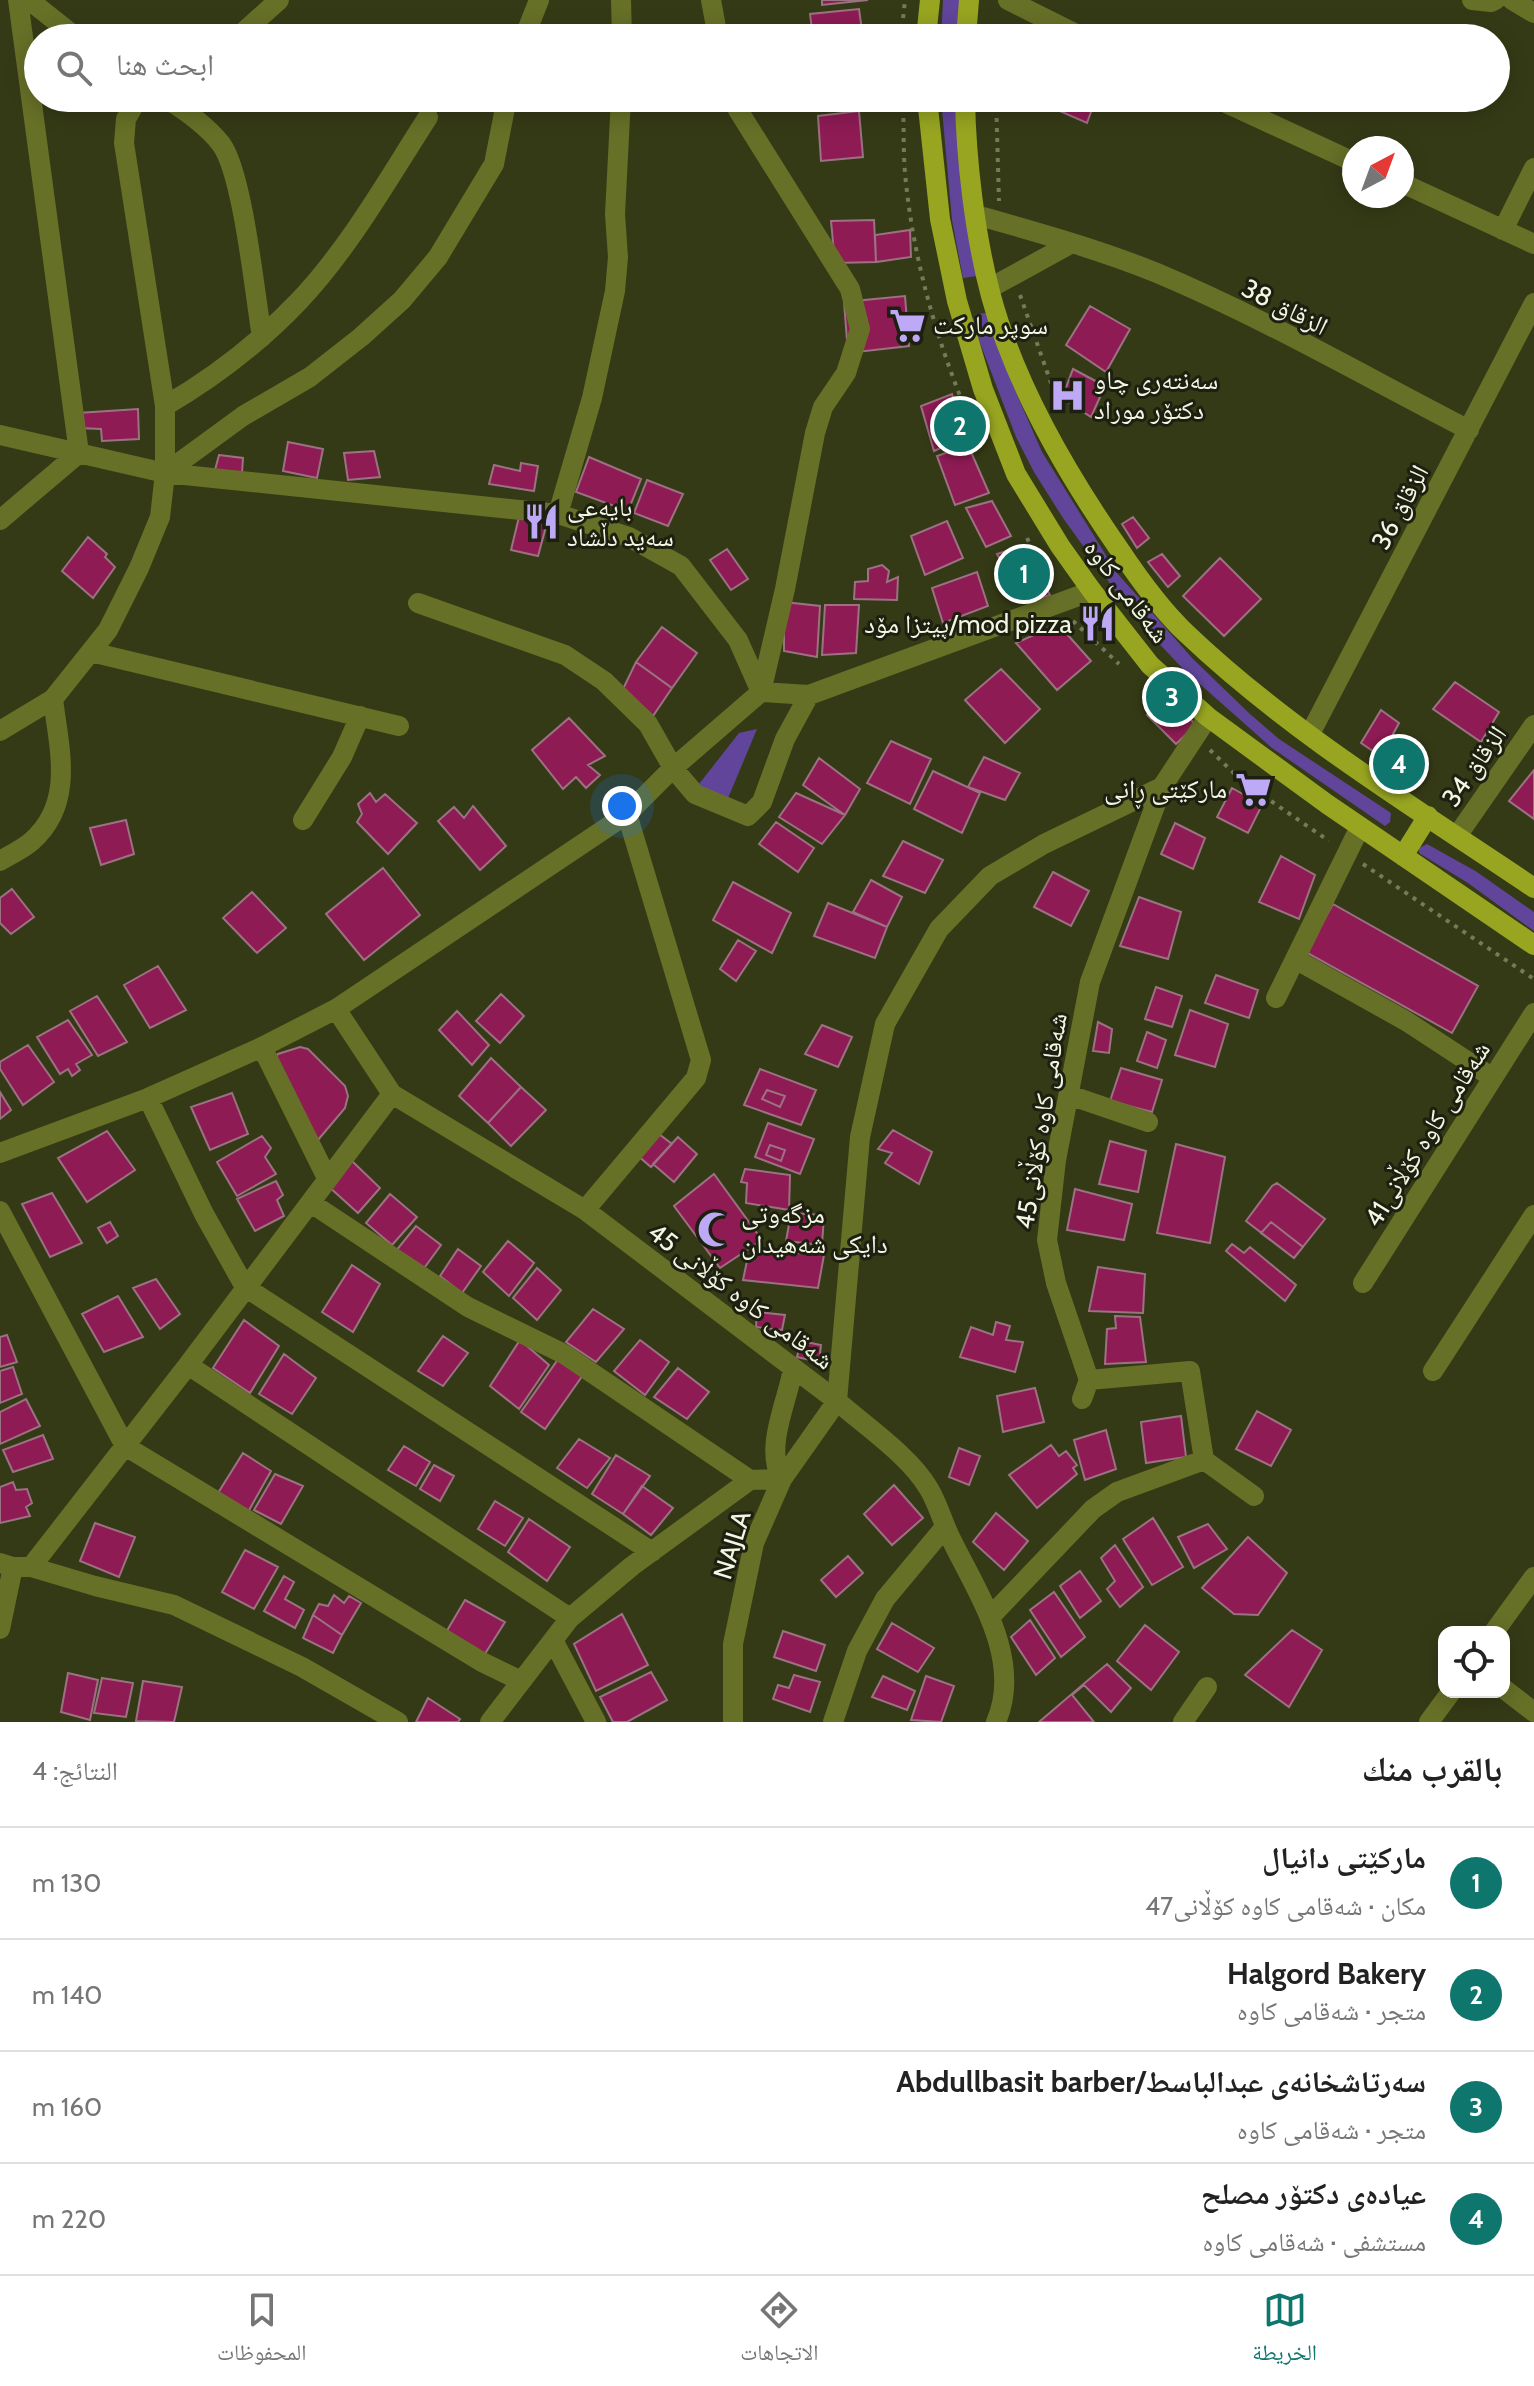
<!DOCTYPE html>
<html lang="ar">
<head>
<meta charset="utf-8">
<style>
  body { margin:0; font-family:Cabin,"Noto Naskh Arabic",sans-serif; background:#f6f6f6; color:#222; direction:rtl }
  .controls { position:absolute; right:24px; bottom:24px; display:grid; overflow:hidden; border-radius:16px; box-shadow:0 4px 20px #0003 }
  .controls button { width:72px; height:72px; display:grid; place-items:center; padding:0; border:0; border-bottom:2px solid #e0e0e0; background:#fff; color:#222; font:40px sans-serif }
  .compass { position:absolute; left:1342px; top:136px; width:72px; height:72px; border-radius:50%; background:#fff; box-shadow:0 4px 20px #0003; rotate:41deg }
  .you { position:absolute; left:622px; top:806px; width:28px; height:28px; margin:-20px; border:6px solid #fff; border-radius:50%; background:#1a73e8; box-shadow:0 0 0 12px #1a73e833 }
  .badge { display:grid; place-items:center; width:52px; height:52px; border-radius:50%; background:#0f766e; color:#fff; font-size:26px; font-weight:700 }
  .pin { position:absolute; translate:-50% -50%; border:4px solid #fff; box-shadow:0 2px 8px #0006 }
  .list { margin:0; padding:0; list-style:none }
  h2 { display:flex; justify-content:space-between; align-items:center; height:104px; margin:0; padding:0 32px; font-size:34px }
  h2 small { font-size:26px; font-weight:400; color:#767676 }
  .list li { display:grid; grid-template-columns:52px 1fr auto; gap:24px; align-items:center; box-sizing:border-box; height:112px; padding:0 32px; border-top:2px solid #e0e0e0 }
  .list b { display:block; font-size:30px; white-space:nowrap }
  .list p { margin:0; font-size:26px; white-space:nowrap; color:#767676 }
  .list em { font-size:26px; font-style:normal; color:#767676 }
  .icon { flex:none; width:44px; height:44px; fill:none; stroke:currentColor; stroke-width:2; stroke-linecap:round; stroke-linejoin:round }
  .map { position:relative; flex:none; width:1534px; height:1722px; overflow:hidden; direction:ltr }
  .search { position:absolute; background:#fff; box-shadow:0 4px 20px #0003; left:24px; right:24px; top:24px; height:88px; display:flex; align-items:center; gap:20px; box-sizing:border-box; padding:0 28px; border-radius:44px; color:#767676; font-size:30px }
  .sheet { height:552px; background:#fff }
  nav { display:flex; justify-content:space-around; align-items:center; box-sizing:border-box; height:112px; border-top:2px solid #e0e0e0; background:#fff; font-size:22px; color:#767676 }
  nav a { display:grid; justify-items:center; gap:4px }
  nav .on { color:#0f766e }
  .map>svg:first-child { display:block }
  .green { fill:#61459b }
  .building { fill:#8e1b54; stroke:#9b7281; stroke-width:2 }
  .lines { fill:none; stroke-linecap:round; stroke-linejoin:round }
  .path { stroke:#757a5b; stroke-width:4; stroke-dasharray:4 6; stroke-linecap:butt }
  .minor { stroke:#677027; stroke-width:20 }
  .major { stroke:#97a521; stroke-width:20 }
  .labels { text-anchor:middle; stroke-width:6; stroke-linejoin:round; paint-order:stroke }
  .street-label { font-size:26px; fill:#f2f6e2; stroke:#1d2010 }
  .poi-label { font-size:26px; fill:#f2f6e2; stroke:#1d2010; text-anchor:start }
</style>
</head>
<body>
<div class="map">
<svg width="1534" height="1722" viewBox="0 0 1534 1722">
  <rect width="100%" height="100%" fill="#353a16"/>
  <path class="green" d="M943,0H961L958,38H941Z
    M941,98H959L977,276L963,278L952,220Z
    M987,313L1017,395L1042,452L1117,573L1193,659L1250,714L1279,739L1391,813L1390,822L1385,826L1272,748L1184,670L1134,617L1063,518L1034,472L1016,437L972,322L976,314Z
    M757,729L726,803L704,793L699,784L739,733Z
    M1427,844L1477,872L1534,912V931L1468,883L1419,853V848Z"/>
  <path class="building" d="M822,0H868L822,5Z
    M859,9L863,38H813L810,14Z
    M822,98H863V101L823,105Z
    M1041,98H1096L1087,123L1039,102Z
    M859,111L863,157L821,161L818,116Z
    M874,220L876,262L835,263L831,221Z
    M910,230L911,257L876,262L875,235Z
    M905,296L909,346L848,353L844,302Z
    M1090,306L1130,329L1106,372L1066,345Z
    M1073,369L1105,386L1091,417L1062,398Z
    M952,394L963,438L934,451L921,406Z
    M138,409L139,439L102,441L101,429L78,428V413Z
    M288,442L323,449L317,478L283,471Z
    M968,445L989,493L955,505L937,456Z
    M374,451L380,477L348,480L344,453Z
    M219,455L243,458L242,473L215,470Z
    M589,457L641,479L628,511L576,492Z
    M521,463L538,466L534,491L489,484L494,465L520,471Z
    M647,480L683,494L668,526L634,513Z
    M992,501L1011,536L986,547L966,508Z
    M519,517L547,523L538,556L511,550Z
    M1133,517L1149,538L1137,548L1122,524Z
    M947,521L963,558L925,575L911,536Z
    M88,537L107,554L105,557L115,567L93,598L62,571Z
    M1021,546L1050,595L1027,603L997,554Z
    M727,549L748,579L731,590L710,560Z
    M1162,554L1180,576L1168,587L1148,562Z
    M1220,558L1261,599L1224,636L1183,596Z
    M882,565L889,571L887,582L898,577L897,600L854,599L855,582L868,581V569Z
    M977,572L988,606L943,623L932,588Z
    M784,602L820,606L817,657L784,651Z
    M825,605H859L856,653L822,655Z
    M1058,624L1091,661L1057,690L1016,643Z
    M662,627L697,653L672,688L636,662Z
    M636,662L672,688L653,716L623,689Z
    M1001,669L1040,709L1005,743L965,700Z
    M1455,682L1499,712L1481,742L1433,709Z
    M1166,695L1196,725L1176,744L1147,715Z
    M1381,710L1399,723L1392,736L1414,749L1401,770L1361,743Z
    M569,718L605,756L588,765L600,775L586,788L576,777L563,789L532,750Z
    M891,741L931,759L910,804L867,783Z
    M984,757L1020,773L1005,800L968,787Z
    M819,758L860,789L845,815L803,785Z
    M1534,770V819L1509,801Z
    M933,771L980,793L962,833L914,809Z
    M1232,788L1262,805L1248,833L1217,817Z
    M370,793L376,802L385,794L417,823L388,854L357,822L362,814L358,804Z
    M796,793L845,815L822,844L779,817Z
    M473,806L506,846L480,870L438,821L454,807L464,818Z
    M126,820L134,854L101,865L90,828Z
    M776,822L814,848L798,872L759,844Z
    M1175,823L1205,838L1193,869L1161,854Z
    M903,841L943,860L925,893L883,876Z
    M1281,856L1315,875L1299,919L1259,902Z
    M383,868L420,915L364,960L326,914Z
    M1053,872L1089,891L1071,926L1034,907Z
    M871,880L902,897L887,927L853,912Z
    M733,882L791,913L772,953L713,920Z
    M12,889L34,917L11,934L0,923V898Z
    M252,892L286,928L257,953L223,918Z
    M1139,897L1181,912L1168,959L1120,946Z
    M828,903L887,927L875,958L814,936Z
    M1333,904L1478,986L1452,1033L1306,952Z
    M738,940L756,951L736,981L720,969Z
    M158,966L186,1010L150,1028L124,985Z
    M1216,975L1258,990L1249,1018L1205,1003Z
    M1156,987L1182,996L1172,1027L1145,1019Z
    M501,994L524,1016L500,1043L476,1021Z
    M97,996L127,1042L98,1056L70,1011Z
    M1190,1010L1228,1024L1215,1067L1175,1055Z
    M457,1011L489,1045L472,1065L439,1030Z
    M68,1020L92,1055L76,1064L80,1070L72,1076L68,1069L60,1074L37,1037Z
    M1098,1022L1112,1029L1109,1053L1093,1051Z
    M822,1025L852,1037L838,1067L805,1054Z
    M1147,1032L1166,1040L1157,1068L1137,1061Z
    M28,1045L54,1082L23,1105L0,1069V1062Z
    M300,1047L308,1049L345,1086L348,1096L345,1108L318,1140L273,1059L278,1054Z
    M491,1058L521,1087L488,1123L459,1096Z
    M1121,1068L1162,1080L1152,1112L1110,1101Z
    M760,1069L816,1090L801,1125L744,1105Z
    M521,1087L546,1110L511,1146L488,1123Z
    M767,1090L785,1096L780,1107L762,1099Z
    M0,1092L11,1110L0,1119Z
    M232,1093L248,1134L210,1150L191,1107Z
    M768,1123L814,1139L800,1174L755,1157Z
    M893,1130L932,1152L919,1184L885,1163L892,1153L878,1149Z
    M107,1131L135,1170L87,1202L58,1158Z
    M655,1131L672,1144L651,1167L637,1155Z
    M262,1136L271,1148L265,1157L276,1174L237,1196L217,1162Z
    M678,1137L697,1154L674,1182L653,1164Z
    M1110,1141L1146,1151L1138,1192L1099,1184Z
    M1176,1144L1225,1157L1210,1243L1157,1233Z
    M770,1145L785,1150L781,1161L766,1155Z
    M352,1161L380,1188L358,1213L328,1186Z
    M745,1169L790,1175L789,1210L746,1203L747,1183L741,1182Z
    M714,1174L762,1240L720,1268L674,1206Z
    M276,1181L283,1195L277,1200L284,1216L255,1231L237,1199Z
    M1277,1183L1325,1219L1294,1258L1246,1221L1272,1186Z
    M1075,1189L1132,1204L1124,1240L1067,1230Z
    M52,1193L82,1243L50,1257L22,1204Z
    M390,1194L417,1217L392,1245L366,1223Z
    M791,1213L824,1215L822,1245L786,1241Z
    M110,1222L118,1236L107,1243L98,1228Z
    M1271,1222L1303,1247L1294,1258L1261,1233Z
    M416,1226L441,1245L422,1271L395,1252Z
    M508,1241L534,1263L509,1296L483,1272Z
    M1232,1244L1244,1253L1250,1247L1296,1285L1285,1301L1226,1251Z
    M458,1249L481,1266L462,1293L440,1276Z
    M756,1250L824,1255L818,1288L743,1280L747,1261L754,1260Z
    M352,1265L380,1284L353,1332L322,1312Z
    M1098,1267L1145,1274L1143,1313L1089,1311Z
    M537,1268L561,1290L537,1320L513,1298Z
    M156,1279L180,1314L160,1329L133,1288Z
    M118,1296L143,1337L104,1352L82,1314Z
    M593,1309L624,1329L596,1362L566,1342Z
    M757,1312L785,1315L782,1330L756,1327Z
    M1115,1316L1140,1317L1146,1362L1105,1364L1107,1329L1116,1328Z
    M244,1320L279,1346L250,1393L213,1368Z
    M996,1322L1010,1326L1006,1340L1023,1342L1015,1372L960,1357L971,1327L993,1335Z
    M7,1335L17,1362L0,1367V1337Z
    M443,1336L468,1353L443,1386L418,1371Z
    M520,1340L549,1365L519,1409L490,1386Z
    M640,1340L669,1362L645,1395L614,1371Z
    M801,1341L821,1345L819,1362L797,1357Z
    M284,1354L316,1378L292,1414L259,1394Z
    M559,1358L583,1375L545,1429L521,1412Z
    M13,1367L22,1394L0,1403V1371Z
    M678,1368L709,1392L687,1419L654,1397Z
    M1035,1388L1044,1422L1003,1432L997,1396Z
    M26,1399L40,1426L0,1444V1412Z
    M1257,1411L1291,1430L1271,1466L1236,1449Z
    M1181,1416L1186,1457L1146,1463L1141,1422Z
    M1106,1430L1116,1469L1085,1480L1074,1440Z
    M43,1435L53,1459L13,1472L3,1450Z
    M579,1439L610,1458L587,1488L557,1468Z
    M1051,1445L1059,1456L1066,1451L1077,1465L1073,1468L1077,1474L1037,1508L1009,1475Z
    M404,1446L430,1462L416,1486L388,1470Z
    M959,1448L980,1456L969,1485L949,1477Z
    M243,1453L271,1471L248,1512L218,1493Z
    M616,1455L650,1476L623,1514L592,1494Z
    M434,1465L454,1476L440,1501L420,1489Z
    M275,1474L303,1486L281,1524L254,1510Z
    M13,1482L16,1490L27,1489L32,1503L26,1507L30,1516L0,1523V1487Z
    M894,1485L923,1518L892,1545L864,1514Z
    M642,1486L673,1508L651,1535L623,1514Z
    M495,1501L523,1518L505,1546L478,1529Z
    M996,1513L1028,1541L1004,1570L973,1542Z
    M1153,1518L1183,1567L1152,1585L1123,1539Z
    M529,1519L570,1547L547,1581L508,1552Z
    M95,1523L135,1537L119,1577L80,1561Z
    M1208,1524L1227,1549L1194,1568L1178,1537Z
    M1248,1537L1287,1573L1258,1615L1234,1614L1202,1588Z
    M1115,1545L1143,1587L1120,1607L1107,1589L1115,1581L1101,1558Z
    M245,1550L278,1567L254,1609L222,1592Z
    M848,1556L863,1573L836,1597L821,1580Z
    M1080,1571L1101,1601L1080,1618L1060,1586Z
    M284,1576L294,1582L285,1599L304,1610L295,1628L264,1611Z
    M1054,1592L1085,1637L1061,1657L1030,1610Z
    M334,1595L344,1603L349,1596L361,1603L342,1635L313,1615L319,1604L328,1606Z
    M465,1600L505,1622L483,1657L445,1634Z
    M622,1614L648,1665L596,1691L574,1644Z
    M313,1615L342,1635L333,1653L303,1638Z
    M1030,1620L1055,1658L1036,1675L1011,1637Z
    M892,1623L934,1648L918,1672L877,1649Z
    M1145,1625L1179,1652L1151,1690L1117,1661Z
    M1292,1630L1322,1650L1289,1707L1245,1675Z
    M783,1631L825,1645L816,1671L774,1657Z
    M1107,1664L1131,1688L1111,1712L1084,1685L1072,1695L1094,1722H1039Z
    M651,1672L667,1700L627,1722H613L600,1697Z
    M68,1673L98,1680L90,1720L61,1712Z
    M794,1675L820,1682L810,1712L773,1699L778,1685L789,1688Z
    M883,1676L915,1691L907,1710L872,1697Z
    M926,1676L954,1686L941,1722L911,1720Z
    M102,1678L133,1683L126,1717L94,1713Z
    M143,1681L182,1687L174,1722L136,1721Z
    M428,1698L460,1719L458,1722H416Z"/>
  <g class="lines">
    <path class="path" d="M901,38L905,0
      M998,38L1000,21
      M903,98C904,123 903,148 905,173C912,250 932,324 960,396
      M996,98L999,201
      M1020,295L1057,400
      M1027,538L1049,584
      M1073,621L1119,664
      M1210,750L1242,781L1329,841
      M1363,864L1534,979"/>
    <path class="minor" d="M29,0L77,38
      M621,0L622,38
      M711,0L718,38
      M1008,0L1084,38
      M1472,0L1491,2L1495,0
      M1512,0L1534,13
      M237,38L279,0
      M524,38L539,0
      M163,98C180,105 210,129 221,144C243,173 255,296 262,337
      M1215,98L1354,162
      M1402,183L1534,244
      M976,215C1036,232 1098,249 1157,273C1264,318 1366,377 1469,430
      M1503,230L1534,168
      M990,288L1072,243
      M165,406C215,377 259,343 299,301C350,247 388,179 428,117
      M0,435L165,473L558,514L629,537L681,566L738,640L761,692L809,695L1092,591
      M165,473L243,416L310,377L361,337L402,300L438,257L494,164L507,98
      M558,514L592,398L615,291L618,257L615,214L621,98
      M0,520L79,453L18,0
      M418,603L565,655L604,681L648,724L673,768L695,794L748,816L762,802L785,739L809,695
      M91,652L399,726
      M0,731L53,699
      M1310,734L1534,303
      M303,820L342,757L360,716
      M1457,836L1534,725
      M0,861C10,855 23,849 32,841C75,803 59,748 53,699L108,630L139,568L160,517L165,473V406L124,143L126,119L138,98
      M1295,959L1406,1021L1493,1078
      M1276,998L1360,827
      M336,1009L392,1094L585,1210L696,1078L701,1060L627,814
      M262,1047L327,1178
      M1069,1095L1148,1122
      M148,1098L204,1214L245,1287L652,1552
      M0,1153L148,1098L262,1047L336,1009L627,814L673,768L761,692L785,589L815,433L823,407L846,373L860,329L850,289L738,110L734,98
      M311,1203L468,1307L564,1354L750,1480L782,1479C764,1448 787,1403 793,1369
      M585,1210L837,1401L860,1137L885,1024L939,929L990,876L1044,844L1162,787
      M0,1211L125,1446L482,1662L521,1681
      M1363,1283L1534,1013
      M188,1365L570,1618
      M1433,1371L1534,1215
      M1082,1399L1089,1380
      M1204,1460L1254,1496
      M0,1563L13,1567H31L95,1586L174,1605L302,1667L398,1722
      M31,1567L188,1365L392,1094
      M990,1617L1093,1509L1117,1492L1204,1460L1190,1371L1089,1380L1056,1283L1047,1240L1056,1160L1090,982L1162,787L1208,717
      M0,1629L13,1567
      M1494,1632L1534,1577
      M553,1640L596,1722
      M1504,1689L1534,1712
      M490,1722L570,1618L632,1566L750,1480
      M733,1722V1644L754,1543L782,1479L837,1401C865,1426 910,1456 929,1489C938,1504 943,1523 951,1539C978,1594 1023,1660 996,1722
      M833,1722L857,1651L885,1599L945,1527
      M1183,1722L1207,1687
      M1429,1722L1451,1692"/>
    <path class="major" d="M926,38L930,0
      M966,38L969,0
      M927,98L940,219L957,301L983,389L1016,474L1060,546L1092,591L1150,665L1208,717L1327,804L1534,945
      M965,98C966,160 975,236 991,296C1015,385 1067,474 1119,549C1139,579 1161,610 1187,634C1290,732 1417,809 1534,888
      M1403,856L1428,816"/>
  </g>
  <defs>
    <symbol id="supermarket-bare" viewBox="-9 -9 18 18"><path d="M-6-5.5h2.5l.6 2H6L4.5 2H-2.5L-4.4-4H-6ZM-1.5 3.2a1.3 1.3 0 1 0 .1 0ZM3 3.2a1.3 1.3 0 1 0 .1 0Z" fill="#bda9f5" stroke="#1d2010" stroke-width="2.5" paint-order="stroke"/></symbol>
    <symbol id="hospital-bare" viewBox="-9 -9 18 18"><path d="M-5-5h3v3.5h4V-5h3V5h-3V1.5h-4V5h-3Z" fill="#bda9f5" stroke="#1d2010" stroke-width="2.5" paint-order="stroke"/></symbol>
    <symbol id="restaurant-bare" viewBox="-9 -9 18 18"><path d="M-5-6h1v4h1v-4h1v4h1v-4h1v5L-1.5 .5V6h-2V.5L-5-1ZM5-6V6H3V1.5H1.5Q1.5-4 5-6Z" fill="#bda9f5" stroke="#1d2010" stroke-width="2.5" paint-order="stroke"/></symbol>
    <symbol id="mosque-bare" viewBox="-9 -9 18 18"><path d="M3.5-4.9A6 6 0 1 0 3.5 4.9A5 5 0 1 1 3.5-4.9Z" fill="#bda9f5" stroke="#1d2010" stroke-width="2.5" paint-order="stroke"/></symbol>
  </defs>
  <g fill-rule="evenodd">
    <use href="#supermarket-bare" x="882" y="300" width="51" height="51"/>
    <use href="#hospital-bare" x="1042" y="370" width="51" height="51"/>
    <use href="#restaurant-bare" x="516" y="496" width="51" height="51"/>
    <use href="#restaurant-bare" x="1072" y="598" width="51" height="51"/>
    <use href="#supermarket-bare" x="1228" y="764" width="51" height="51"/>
    <use href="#mosque-bare" x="690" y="1204" width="51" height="51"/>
  </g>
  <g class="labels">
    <g class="street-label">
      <text transform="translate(1285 307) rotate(27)" y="9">الزقاق 38</text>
      <text transform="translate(1400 507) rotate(-62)" y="9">الزقاق 36</text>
      <text transform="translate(1127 591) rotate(53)" y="9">شەقامی کاوە</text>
      <text transform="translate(1474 766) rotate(-55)" y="9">الزقاق 34</text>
      <text transform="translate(1041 1121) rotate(-81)" y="9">شەقامی کاوە کۆڵانی45</text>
      <text transform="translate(1427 1134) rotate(-58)" y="9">شەقامی کاوە کۆڵانی41</text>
      <text transform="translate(741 1296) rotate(37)" y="9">شەقامی کاوە کۆڵانی 45</text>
      <text transform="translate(732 1545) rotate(-73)" y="9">NAJLA</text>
    </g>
    <g class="poi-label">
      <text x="933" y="334">سوپر مارکت</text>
      <text x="1094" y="389">سەنتەری چاو<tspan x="1094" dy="30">دکتۆر موراد</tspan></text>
      <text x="567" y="516">بایەعی<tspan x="567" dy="30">سەید دڵشاد</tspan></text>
      <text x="1072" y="633" text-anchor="end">پیتزا مۆد/mod pizza</text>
      <text x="1227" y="798" text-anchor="end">مارکێتی ڕانی</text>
      <text x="741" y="1223">مزگەوتی<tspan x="741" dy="30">دایکی شەهیدان</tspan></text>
    </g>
  </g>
</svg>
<div class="controls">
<button><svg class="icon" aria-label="locate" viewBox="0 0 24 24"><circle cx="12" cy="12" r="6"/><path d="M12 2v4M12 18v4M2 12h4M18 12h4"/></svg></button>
</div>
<svg class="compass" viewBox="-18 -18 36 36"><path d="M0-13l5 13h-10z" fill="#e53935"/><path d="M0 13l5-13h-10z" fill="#767676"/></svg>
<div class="you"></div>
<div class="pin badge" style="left:1024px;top:574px">1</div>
<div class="pin badge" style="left:960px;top:426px">2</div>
<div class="pin badge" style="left:1172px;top:697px">3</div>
<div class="pin badge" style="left:1399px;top:764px">4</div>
<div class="search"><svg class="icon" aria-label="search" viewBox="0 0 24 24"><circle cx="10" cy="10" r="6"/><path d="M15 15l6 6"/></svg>ابحث هنا</div>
</div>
<section class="sheet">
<h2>بالقرب منك<small>النتائج: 4</small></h2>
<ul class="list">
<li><span class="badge">1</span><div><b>مارکێتی دانیال</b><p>مكان · شەقامی کاوە کۆڵانی47</p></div><em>130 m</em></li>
<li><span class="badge">2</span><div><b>Halgord Bakery</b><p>متجر · شەقامی کاوە</p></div><em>140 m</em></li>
<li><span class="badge">3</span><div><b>سەرتاشخانەی عبدالباسط/Abdullbasit barber</b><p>متجر · شەقامی کاوە</p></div><em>160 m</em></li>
<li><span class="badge">4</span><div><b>عیادەی دکتۆر مصلح</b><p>مستشفى · شەقامی کاوە</p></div><em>220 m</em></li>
</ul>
</section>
<nav>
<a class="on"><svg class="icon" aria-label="map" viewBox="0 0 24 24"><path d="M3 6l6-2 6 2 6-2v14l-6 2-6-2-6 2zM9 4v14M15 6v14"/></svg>الخريطة</a>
<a><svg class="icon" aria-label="directions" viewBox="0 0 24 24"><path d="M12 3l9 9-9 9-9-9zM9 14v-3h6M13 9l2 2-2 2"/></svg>الاتجاهات</a>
<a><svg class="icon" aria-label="saved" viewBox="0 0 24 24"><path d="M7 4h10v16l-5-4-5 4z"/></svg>المحفوظات</a>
</nav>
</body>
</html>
